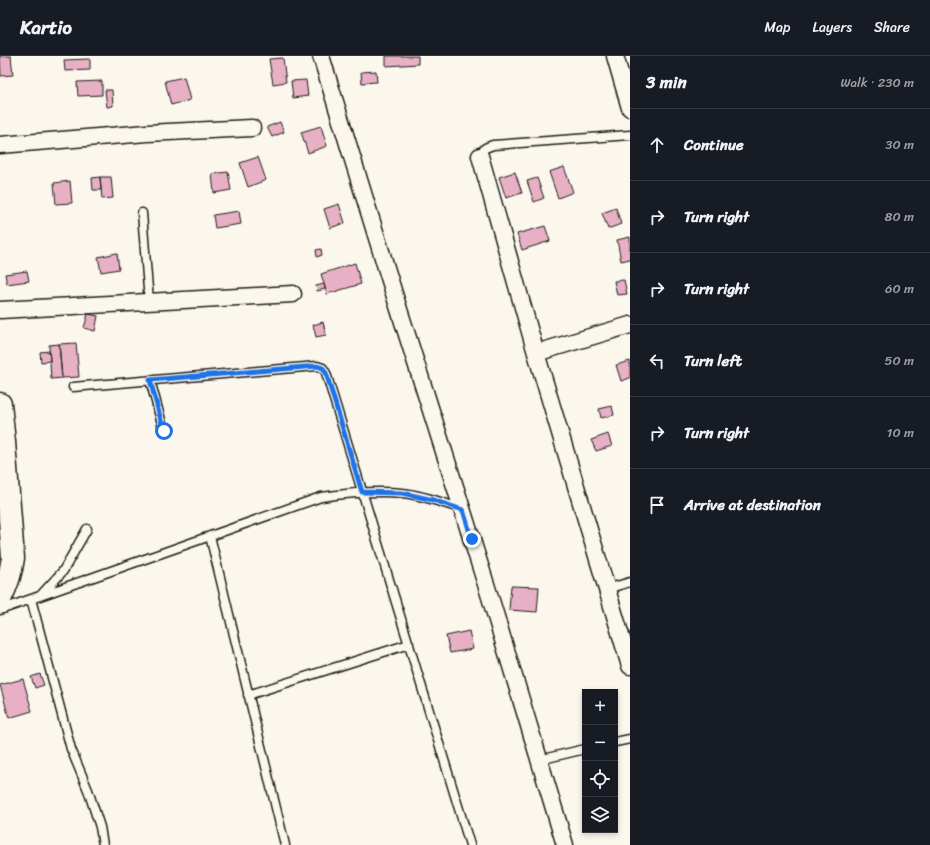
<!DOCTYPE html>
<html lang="en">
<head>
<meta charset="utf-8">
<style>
  body { margin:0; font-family:Sriracha,sans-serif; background:#242831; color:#f1f3f6 }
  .controls { position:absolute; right:12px; bottom:12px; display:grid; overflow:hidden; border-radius:0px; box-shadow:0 2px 6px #0003 }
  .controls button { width:36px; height:36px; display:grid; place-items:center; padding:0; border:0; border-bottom:1px solid #363941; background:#171b24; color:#f1f3f6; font:20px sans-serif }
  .stop { position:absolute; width:12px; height:12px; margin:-9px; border:3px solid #1a73e8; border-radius:50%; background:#fff }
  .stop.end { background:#1a73e8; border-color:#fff; box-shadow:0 1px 4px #0008 }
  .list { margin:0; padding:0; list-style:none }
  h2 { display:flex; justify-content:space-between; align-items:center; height:52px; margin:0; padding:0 16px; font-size:17px }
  h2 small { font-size:13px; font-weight:400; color:#9ea1a6 }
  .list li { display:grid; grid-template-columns:26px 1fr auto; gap:12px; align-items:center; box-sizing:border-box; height:72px; padding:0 16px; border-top:1px solid #363941 }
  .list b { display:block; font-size:15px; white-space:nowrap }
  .list em { font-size:13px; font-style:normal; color:#9ea1a6 }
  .icon { flex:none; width:22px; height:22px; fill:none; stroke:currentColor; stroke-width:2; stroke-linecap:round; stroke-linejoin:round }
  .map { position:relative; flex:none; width:630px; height:789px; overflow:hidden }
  header { display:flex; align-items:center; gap:24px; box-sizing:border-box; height:56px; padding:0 20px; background:#171b24; border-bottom:1px solid #363941 }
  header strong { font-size:19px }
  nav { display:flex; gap:22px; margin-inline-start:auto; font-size:14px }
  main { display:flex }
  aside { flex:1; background:#171b24 }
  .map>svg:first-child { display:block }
  .building { fill:#e8b0c5; stroke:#1c1c1c }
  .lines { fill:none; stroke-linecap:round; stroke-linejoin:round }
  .lane-casing { stroke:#1c1c1c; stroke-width:11 }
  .street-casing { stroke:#1c1c1c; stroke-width:19 }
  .secondary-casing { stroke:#1c1c1c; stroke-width:25 }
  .lane { stroke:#fbf7ec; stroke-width:8 }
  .street { stroke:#fbf7ec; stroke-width:16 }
  .secondary { stroke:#fbf7ec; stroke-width:22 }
  .route { stroke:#1a73e8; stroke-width:5 }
</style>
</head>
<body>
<header>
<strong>Kartio</strong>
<nav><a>Map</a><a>Layers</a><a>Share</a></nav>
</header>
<main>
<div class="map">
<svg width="630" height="789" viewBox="0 0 630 789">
  <rect width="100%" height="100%" fill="#fbf7ec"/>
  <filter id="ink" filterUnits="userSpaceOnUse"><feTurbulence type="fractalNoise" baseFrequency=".025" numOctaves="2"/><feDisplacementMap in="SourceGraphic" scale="8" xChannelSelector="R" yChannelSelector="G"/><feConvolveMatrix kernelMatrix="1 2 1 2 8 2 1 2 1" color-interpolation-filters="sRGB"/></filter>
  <g filter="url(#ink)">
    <path class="building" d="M0,0H11L13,19L1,20Z
      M386,0H418V8L386,10Z
      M283,2L286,26L273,28L269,3Z
      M90,3V14L65,15L64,4Z
      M376,15L377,26L362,27L361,16Z
      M184,21L190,44L171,49L165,25Z
      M306,24L308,40L293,42L291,25Z
      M102,25V39L78,40L77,26Z
      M105,34H112L113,50L107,51Z
      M280,66L284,76L272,81L267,71Z
      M321,70L327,90L308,97L301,76Z
      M258,101L266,124L248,131L240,107Z
      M564,111L573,136L558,142L549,116Z
      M228,116L231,134L214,137L212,118Z
      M515,116L522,137L506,142L499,121Z
      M100,121L101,134H93L92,122Z
      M100,121H111L113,142L102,143Z
      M537,122L544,142L534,146L527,125Z
      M70,125L72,147L56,148L54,127Z
      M339,148L345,167L330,172L324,153Z
      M616,152L621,168L608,173L602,157Z
      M239,155L241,168L215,172L213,159Z
      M545,170L550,185L522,194L517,178Z
      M630,181V203L621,205L617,184Z
      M321,193L322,199L317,201L316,194Z
      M117,197L119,213L101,216L98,201Z
      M355,207L361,228L327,238L321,218Z
      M27,215L29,225L7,228L5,218Z
      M624,224L627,238L617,239L614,225Z
      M324,228L325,233L317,235L316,230Z
      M88,258L98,260L95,275L84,272Z
      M323,266L326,279L316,281L313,269Z
      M76,287L79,321L62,322L59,288Z
      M59,288L62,322L51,323L49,289Z
      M49,295L50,305L41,306L40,296Z
      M630,305V322L621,325L616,309Z
      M612,350L614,359L601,362L599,353Z
      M608,378L612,390L596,395L591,384Z
      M511,530L539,531L537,556L509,554Z
      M469,575L473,593L450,597L446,580Z
      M40,618L44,629L35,632L31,621Z
      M23,623L32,655L9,662L0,629Z"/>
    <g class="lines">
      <defs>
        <path id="lane" d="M480,100L485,92L493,89L630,79
          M142,157L149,246
          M150,324L164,375
          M73,331L317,310L323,312L326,317L470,789
          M210,480L285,789
          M607,533L630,526
          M41,539L63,515L87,473
          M31,543L71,693L88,734L100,771L103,789
          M0,554L321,441C348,437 375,434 402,437C423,439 443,447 462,453
          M248,639L409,588
          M615,686L630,683
          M539,704L585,693"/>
        <path id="street" d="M321,0L396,244L490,541L565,789
          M615,0L630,52
          M0,89L147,77L252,72
          M480,100L536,297L630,610
          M0,254L293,238
          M536,297L630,269"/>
        <path id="secondary" d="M0,348L4,386L13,502C11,517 7,529 0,543"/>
      </defs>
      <use href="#lane" class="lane-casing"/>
      <use href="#street" class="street-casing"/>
      <use href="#secondary" class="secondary-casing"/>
      <use href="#lane" class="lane"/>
      <use href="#street" class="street"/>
      <use href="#secondary" class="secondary"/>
    </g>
  </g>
  <g class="lines" filter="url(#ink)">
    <path class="route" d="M164,375L150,324L317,310L323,312L326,317L362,436L402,437L433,444L463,454L472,483"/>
  </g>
</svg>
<div class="controls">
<button>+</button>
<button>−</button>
<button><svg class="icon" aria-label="locate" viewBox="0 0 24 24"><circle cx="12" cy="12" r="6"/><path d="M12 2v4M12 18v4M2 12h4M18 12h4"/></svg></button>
<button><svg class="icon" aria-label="layers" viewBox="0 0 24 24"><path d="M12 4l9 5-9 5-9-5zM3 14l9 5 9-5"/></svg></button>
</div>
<div class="stop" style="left:164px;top:375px"></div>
<div class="stop end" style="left:472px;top:483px"></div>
</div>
<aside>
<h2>3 min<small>Walk · 230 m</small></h2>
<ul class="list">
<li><svg class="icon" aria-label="ahead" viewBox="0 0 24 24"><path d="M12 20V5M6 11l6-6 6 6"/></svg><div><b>Continue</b></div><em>30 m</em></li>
<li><svg class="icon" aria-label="right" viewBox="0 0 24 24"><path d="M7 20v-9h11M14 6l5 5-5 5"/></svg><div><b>Turn right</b></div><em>80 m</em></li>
<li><svg class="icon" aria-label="right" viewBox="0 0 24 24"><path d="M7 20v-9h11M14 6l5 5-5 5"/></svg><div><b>Turn right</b></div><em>60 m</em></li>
<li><svg class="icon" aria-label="left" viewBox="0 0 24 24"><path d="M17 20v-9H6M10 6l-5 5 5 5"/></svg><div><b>Turn left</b></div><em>50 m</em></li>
<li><svg class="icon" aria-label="right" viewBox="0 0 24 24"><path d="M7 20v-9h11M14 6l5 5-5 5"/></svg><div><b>Turn right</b></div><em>10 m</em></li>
<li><svg class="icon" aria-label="arrive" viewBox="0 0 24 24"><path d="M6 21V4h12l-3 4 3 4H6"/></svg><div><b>Arrive at destination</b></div></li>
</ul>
</aside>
</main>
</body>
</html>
